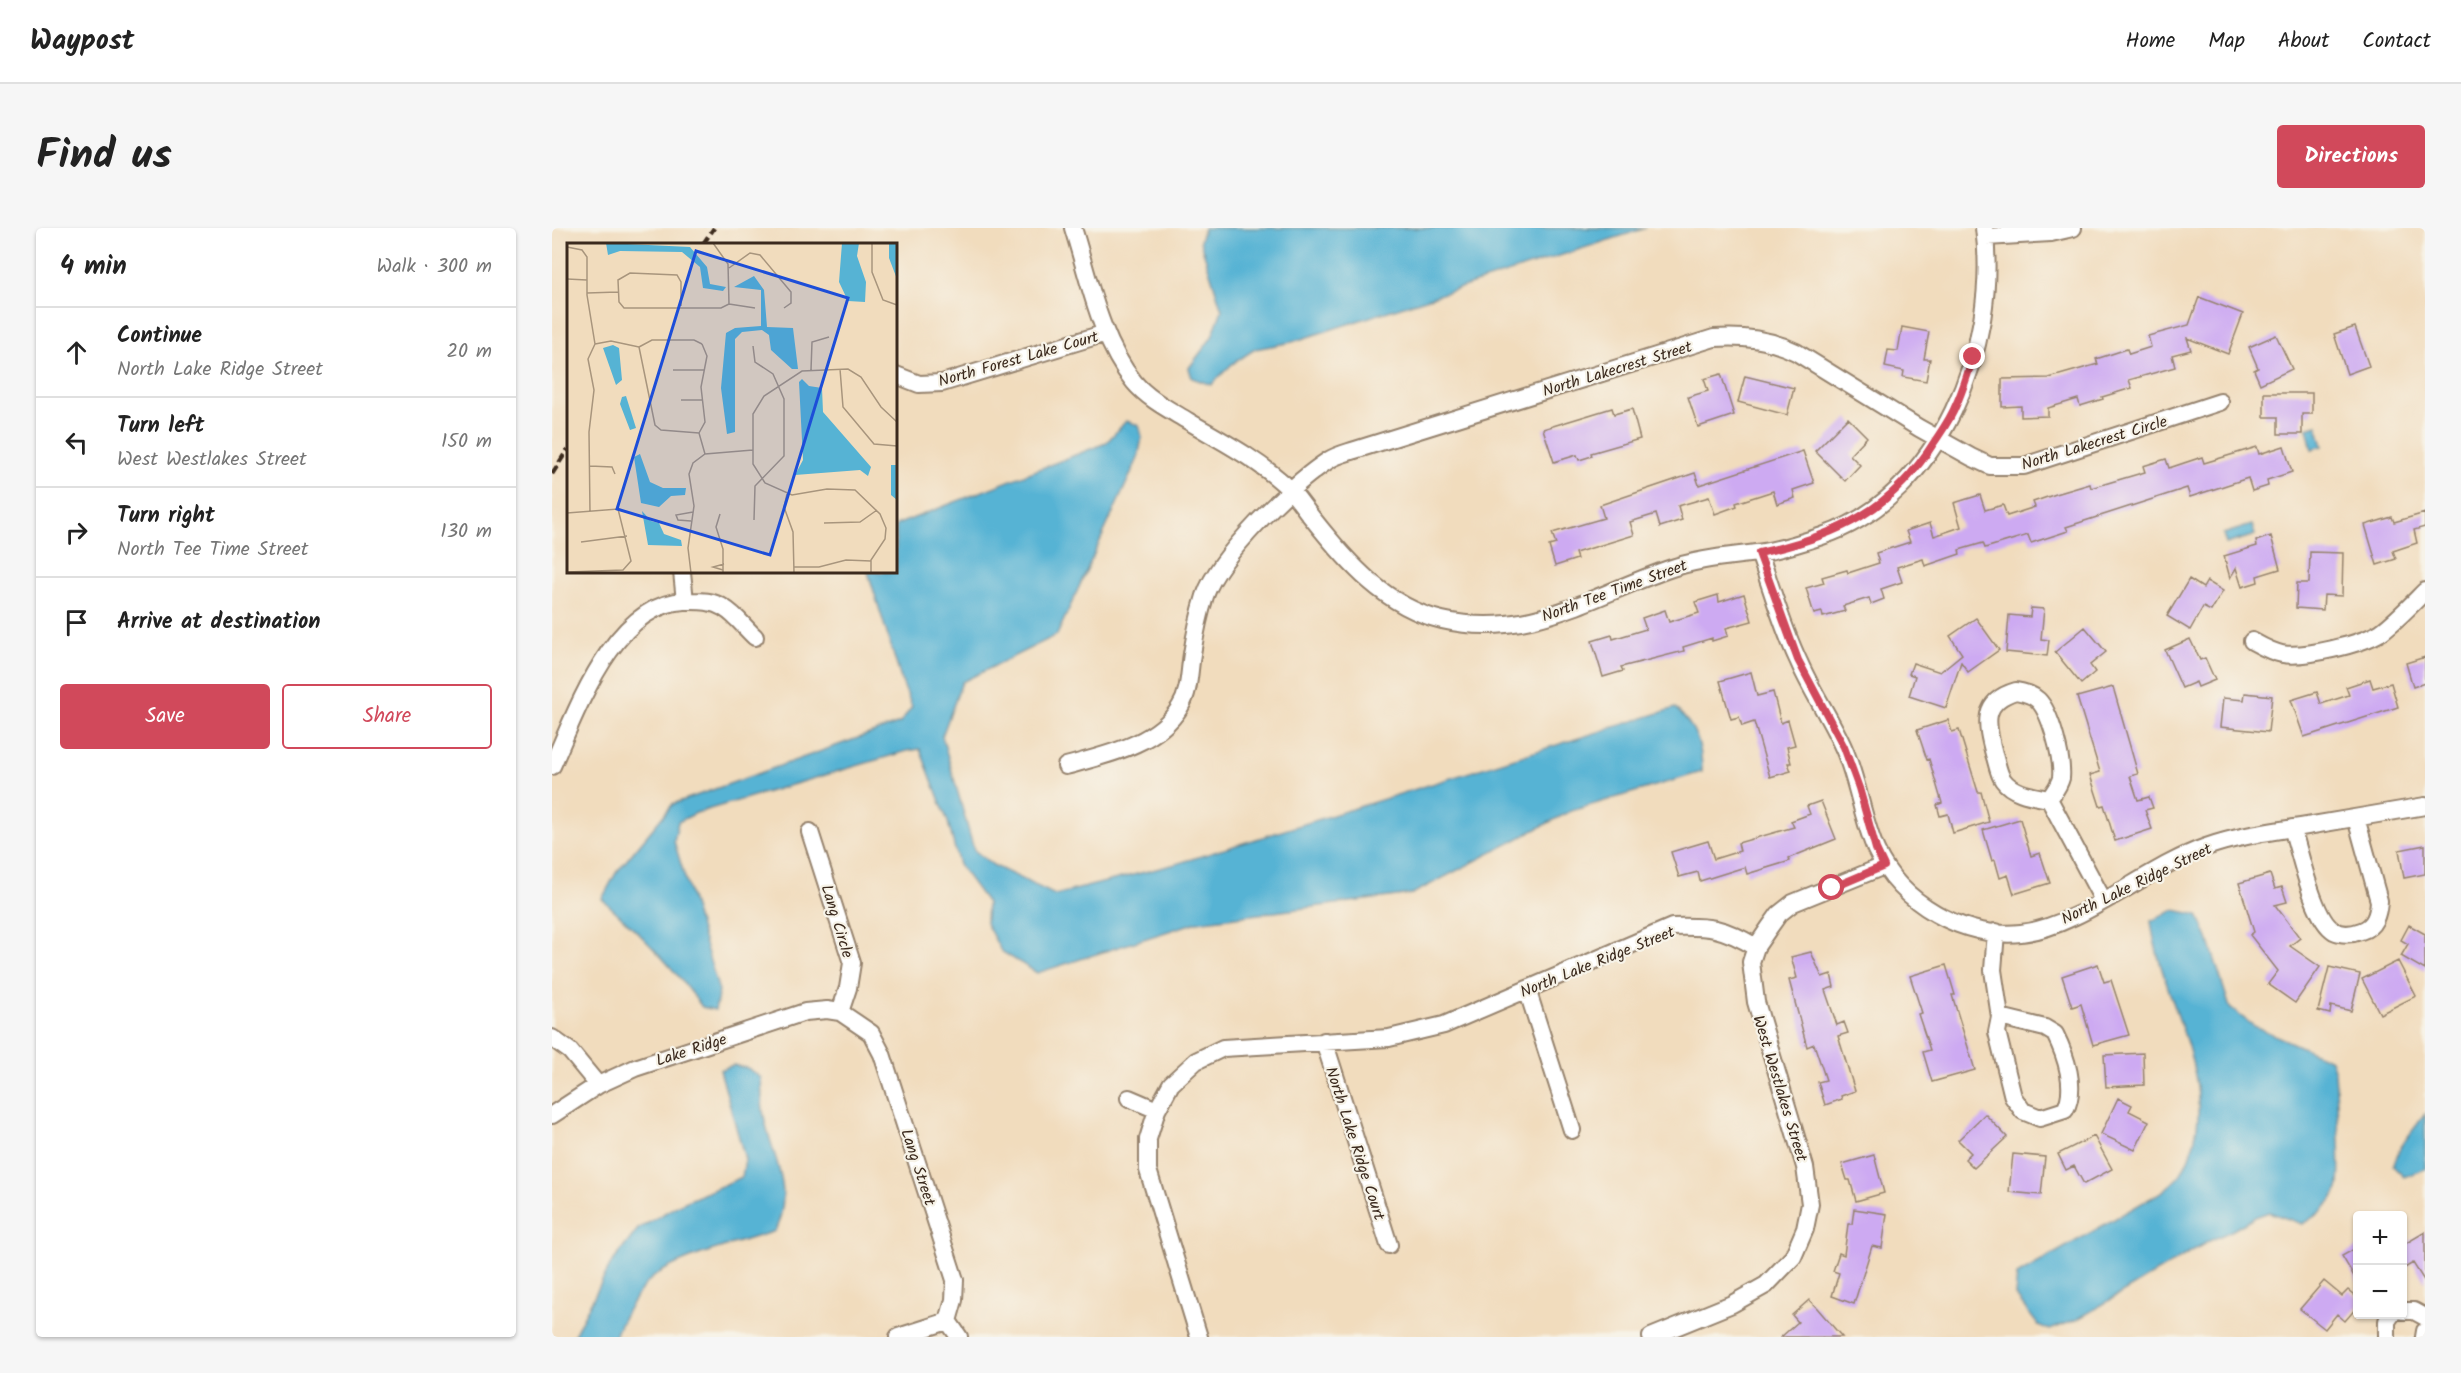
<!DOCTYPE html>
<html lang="en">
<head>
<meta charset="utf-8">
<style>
  body { margin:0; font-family:Kalam,sans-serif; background:#f6f6f6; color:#222 }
  .controls { position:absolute; right:18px; bottom:18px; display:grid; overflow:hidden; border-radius:6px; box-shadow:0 2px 4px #0004 }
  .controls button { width:54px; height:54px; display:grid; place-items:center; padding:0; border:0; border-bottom:2px solid #e0e0e0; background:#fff; color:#222; font:30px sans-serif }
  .stop { position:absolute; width:18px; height:18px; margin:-14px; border:4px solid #d1495b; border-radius:50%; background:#fff }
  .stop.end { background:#d1495b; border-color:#fff; box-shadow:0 2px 6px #0008 }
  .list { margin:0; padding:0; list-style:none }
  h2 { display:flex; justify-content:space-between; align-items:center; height:78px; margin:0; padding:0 24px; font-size:26px }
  h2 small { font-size:20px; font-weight:400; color:#767676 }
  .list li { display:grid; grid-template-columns:39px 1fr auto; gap:18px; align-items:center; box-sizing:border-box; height:90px; padding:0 24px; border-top:2px solid #e0e0e0 }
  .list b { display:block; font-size:22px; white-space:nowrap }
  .list p { margin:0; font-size:20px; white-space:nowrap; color:#767676 }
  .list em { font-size:20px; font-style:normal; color:#767676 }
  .actions { display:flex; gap:12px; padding:18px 24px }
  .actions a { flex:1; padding:14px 0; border:2px solid #d1495b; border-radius:6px; text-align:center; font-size:21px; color:#d1495b }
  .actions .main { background:#d1495b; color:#fff }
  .icon { flex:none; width:33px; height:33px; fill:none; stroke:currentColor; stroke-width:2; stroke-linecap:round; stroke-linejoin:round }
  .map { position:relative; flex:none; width:1873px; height:1109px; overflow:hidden; border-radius:6px }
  header { display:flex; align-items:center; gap:36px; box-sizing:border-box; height:84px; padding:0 30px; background:#fff; border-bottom:2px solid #e0e0e0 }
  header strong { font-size:28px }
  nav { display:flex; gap:33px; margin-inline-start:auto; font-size:21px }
  .intro { display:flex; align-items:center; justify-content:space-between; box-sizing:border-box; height:144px; padding:0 36px }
  h1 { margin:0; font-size:42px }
  .button { padding:15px 27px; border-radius:6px; background:#d1495b; color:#fff; font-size:21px; font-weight:700 }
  main { display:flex; gap:36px; padding:0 36px }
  aside { flex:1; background:#fff; border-radius:6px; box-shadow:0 2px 4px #0004 }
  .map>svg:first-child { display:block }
  .water { fill:#56b3d4; stroke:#486e79; stroke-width:1.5 }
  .building { fill:#cdaaf2 }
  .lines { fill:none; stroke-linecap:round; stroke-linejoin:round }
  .minor-casing { stroke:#96836e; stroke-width:20 }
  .minor { stroke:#fff; stroke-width:16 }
  .rail { stroke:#3b2a1e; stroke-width:4.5; stroke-dasharray:9 4.5; stroke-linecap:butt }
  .route { stroke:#d1495b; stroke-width:8 }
  .labels { text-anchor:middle; stroke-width:4.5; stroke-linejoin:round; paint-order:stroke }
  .street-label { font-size:16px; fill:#3b2a1e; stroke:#f7f3e8 }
  .inset-road { fill:none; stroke:#a8957d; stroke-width:1.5 }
  .view { fill:#1d4ed8; fill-opacity:0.15; stroke:#1d4ed8; stroke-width:3 }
  .inset-edge { fill:none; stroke:#3b2a1e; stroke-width:3 }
</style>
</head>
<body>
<header>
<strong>Waypost</strong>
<nav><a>Home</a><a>Map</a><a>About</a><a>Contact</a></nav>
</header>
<div class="intro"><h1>Find us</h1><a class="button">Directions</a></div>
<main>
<aside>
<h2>4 min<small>Walk · 300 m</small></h2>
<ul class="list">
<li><svg class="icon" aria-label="ahead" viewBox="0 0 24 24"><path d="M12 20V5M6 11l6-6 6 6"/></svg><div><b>Continue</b><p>North Lake Ridge Street</p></div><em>20 m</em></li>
<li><svg class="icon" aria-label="left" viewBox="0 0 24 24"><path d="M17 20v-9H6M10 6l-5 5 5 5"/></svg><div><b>Turn left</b><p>West Westlakes Street</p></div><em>150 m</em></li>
<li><svg class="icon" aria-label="right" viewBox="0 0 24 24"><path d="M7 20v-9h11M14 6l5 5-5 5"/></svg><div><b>Turn right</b><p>North Tee Time Street</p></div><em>130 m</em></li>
<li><svg class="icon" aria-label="arrive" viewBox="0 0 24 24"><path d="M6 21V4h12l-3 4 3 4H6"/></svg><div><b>Arrive at destination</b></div></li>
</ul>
<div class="actions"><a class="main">Save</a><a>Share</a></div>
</aside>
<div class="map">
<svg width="1873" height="1109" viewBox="0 0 1873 1109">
  <rect width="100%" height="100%" fill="#f7f3e8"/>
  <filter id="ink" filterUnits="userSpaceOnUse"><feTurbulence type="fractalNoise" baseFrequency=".0167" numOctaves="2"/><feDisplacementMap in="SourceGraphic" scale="12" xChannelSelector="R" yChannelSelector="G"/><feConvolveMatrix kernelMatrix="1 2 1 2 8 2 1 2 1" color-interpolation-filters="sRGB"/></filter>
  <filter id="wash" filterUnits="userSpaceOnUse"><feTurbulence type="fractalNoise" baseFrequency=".008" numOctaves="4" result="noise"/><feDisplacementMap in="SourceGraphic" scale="24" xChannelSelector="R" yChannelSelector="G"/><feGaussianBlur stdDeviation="1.35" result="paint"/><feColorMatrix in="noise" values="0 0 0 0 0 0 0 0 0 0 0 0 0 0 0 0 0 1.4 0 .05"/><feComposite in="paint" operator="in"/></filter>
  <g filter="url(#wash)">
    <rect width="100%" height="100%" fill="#f1dcbd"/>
    <path class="water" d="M652,0H1094L740,114L703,121L680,136L659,157L640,150L637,140L660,109L670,82L648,13Z
      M574,193L587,197L590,209L586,230L505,407L410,454L390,508L422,622L441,637L503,667L624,636L1123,480C1144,499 1150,516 1150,544L1019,583L860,666L645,694L485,745L449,723L434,695L435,675L407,637L396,594L368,521L355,523L144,585L126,594L122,613L167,763L163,782L150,779C122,739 87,704 50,671L64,645L121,576L348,495L360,479L349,451L316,344H344V297L554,215Z
      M1765,197L1771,218L1760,221L1755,200Z
      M1700,297L1703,307L1674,316L1671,306Z
      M1622,682L1646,687L1656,710L1678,780L1702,798L1779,832L1783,844C1784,863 1791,950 1786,961C1778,978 1766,987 1750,996L1717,984L1703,989L1681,1002L1655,1014L1526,1091L1498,1102L1486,1097L1463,1067L1465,1047L1611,963C1617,958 1626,951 1630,944C1677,859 1609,777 1599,693Z
      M181,837L195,840L209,850C210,862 209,876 212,888C220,930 243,960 223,1003C190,1014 125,1029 99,1051C86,1062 68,1093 63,1109H21L59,1036L86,1001L126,977L190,949L193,931L168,842Z
      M1873,886V941L1852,949L1841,938L1849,918Z"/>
    <g id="blocks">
      <path class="building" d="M1647,69L1691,86L1676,126L1635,110L1639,122L1620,127L1623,139L1577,152L1580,160L1550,169L1551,171L1528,178L1526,171L1496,180V188L1469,189V178L1450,179V151L1497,150L1546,136L1544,131L1575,121L1577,126L1599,119L1596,108L1637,97Z
        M1350,99L1377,104L1372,131H1378L1374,153L1351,149L1352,143L1333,139L1336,122L1346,123Z
        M1803,99L1817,138L1795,146L1782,106Z
        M1724,107L1740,141L1708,156L1702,142L1706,140L1697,119Z
        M1169,146L1182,187L1146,199L1136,169L1156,163L1152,151Z
        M1193,148L1242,160L1235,187L1186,174Z
        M1712,165H1760V186H1750V206H1726V189H1712Z
        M1060,180L1062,186L1080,181L1088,211L1039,225L1040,228L1027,232L1025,227L1002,234L991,201Z
        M1296,190L1315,209L1298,227L1308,237L1293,253L1263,223Z
        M1732,218L1740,244L1715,252L1716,258L1700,263L1696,250L1638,269L1635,260L1514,299L1516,303L1479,315L1476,307L1433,320L1431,315L1407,322L1408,326L1373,338L1371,331L1345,339L1350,354L1329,361L1332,371L1319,376L1317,370L1291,378L1293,383L1271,389L1270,384L1262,386L1254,360L1272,355L1270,349L1295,342L1296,345L1327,335L1324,325L1358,314L1354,303L1378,295L1382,308L1409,299L1402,275L1428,267L1433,282L1451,277L1455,288L1483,279L1481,274L1504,266L1538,256L1539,260L1593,244L1591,238L1614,231L1617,240L1650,229L1652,235L1705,219L1707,226Z
        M1251,223L1262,255L1241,262L1243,270L1225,276L1221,263L1184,275L1185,278L1163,286L1157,269L1126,278L1130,292L1108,299L1104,286L1078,294L1082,307L1023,325L1025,331L1003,338L997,318L1004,316L1000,305L1052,290L1048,277L1143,245L1147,257Z
        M1873,285V299L1862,302L1865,315L1841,323L1844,331L1825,337L1813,297L1840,289L1842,294Z
        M1719,308L1728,341L1705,348L1706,354L1690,359L1684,340L1678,350L1672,328L1705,318L1704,313Z
        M1758,324L1791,325L1790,368L1772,367L1771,382L1744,380L1745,355H1757Z
        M1637,351L1651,360L1655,353L1671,363L1659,383L1651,379L1638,402L1615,388Z
        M1192,366L1200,393L1174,400L1176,408L1160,413V410L1131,419L1132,423L1069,439L1071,443L1051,449L1040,413L1060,407L1061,411L1094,401L1090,390L1113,382L1117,394L1147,385L1143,374L1166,367L1167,374Z
        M1479,380L1492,381L1489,411L1497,412L1495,428L1454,424L1457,387L1478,389Z
        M1424,390L1447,422L1416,444L1409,434L1394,480L1357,468L1363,448L1357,446L1361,435L1388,444L1410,426L1398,408Z
        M1533,399L1554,424L1538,437L1543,444L1529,456L1503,424Z
        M1638,411L1648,432L1653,430L1663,452L1646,459L1644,454L1630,460L1613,422Z
        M1873,429V455L1861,459L1854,435Z
        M1199,444L1205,468L1221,464L1229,495L1236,492L1243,517L1235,519L1239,535H1236L1239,543L1218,549L1202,494L1190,498L1187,489L1179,491L1168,453Z
        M1818,451L1821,460L1839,455L1846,479L1752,509L1739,472L1765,464L1769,476L1797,467L1794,459Z
        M1561,459L1586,546L1578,548L1586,572L1597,569L1601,580L1593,582L1600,601L1563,613L1552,577L1548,578L1538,547L1548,544L1525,469Z
        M1693,465L1720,468L1716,504L1668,499L1671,470L1692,472Z
        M1396,492L1400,504L1407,502L1426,564H1429L1437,594L1401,605L1396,586L1388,588L1385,577L1390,575L1377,531L1375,532L1365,502Z
        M1269,573L1284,611L1237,630L1238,633L1195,646L1193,639L1148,653L1146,644L1127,649L1119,624L1156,613L1162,631L1188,623L1186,615L1242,599L1239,593L1258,586L1255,578Z
        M1468,591L1479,628L1488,625L1498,655L1462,666L1456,647L1448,650L1443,632L1440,633L1431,602Z
        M1873,617V646L1852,650L1847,622Z
        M1718,646L1723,661L1730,659L1735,674L1723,677L1748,710L1738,718L1768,739L1743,775L1716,756L1726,743L1698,707L1702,704L1687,655Z
        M1857,697L1873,706V742L1849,728L1856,716L1849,712Z
        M1259,724L1270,749L1279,746L1282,759L1273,762L1285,797L1292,794L1296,805L1286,808L1303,863L1289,868L1290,871L1273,877L1266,854L1274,852L1262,816L1255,819L1237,752L1245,750L1239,729Z
        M1846,733L1864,768L1828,786L1810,751Z
        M1546,736L1552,754L1559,752L1577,807L1541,817L1529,776L1520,779L1510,748Z
        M1394,737L1403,767H1400L1423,842L1380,854L1371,824L1378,822L1366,786L1370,785L1358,748Z
        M1777,739L1808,746L1799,783L1779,778L1778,786L1766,783Z
        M1591,825L1592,857L1554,859L1552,827Z
        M1566,870L1580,877L1577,883L1597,893L1583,922L1549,906Z
        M1433,886L1455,909L1422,940L1413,931L1419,925L1406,912Z
        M1542,908L1560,941L1532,956L1522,938L1514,942L1506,926Z
        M1461,926L1493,929L1489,967L1457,964Z
        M1322,927L1332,965L1304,973L1298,952H1295L1290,936Z
        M1302,981L1335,986L1330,1020L1320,1018L1302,1076L1280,1068L1287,1045L1281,1043L1287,1025L1292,1027L1296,996H1300Z
        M1873,1004V1054L1861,1035L1851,1041V1017Z
        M1806,1019V1055L1790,1028Z
        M1772,1053L1790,1068L1796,1062L1806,1070V1078L1793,1093L1785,1086L1773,1101L1748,1081Z
        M1257,1072L1265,1080L1290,1109H1229L1246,1094L1240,1087Z"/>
    </g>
  </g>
  <g filter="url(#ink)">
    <use href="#blocks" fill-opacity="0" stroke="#96836e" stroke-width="1.5"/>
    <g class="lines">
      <defs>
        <path id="minor" d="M521,0C537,51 548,112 582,154C596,171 618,182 636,193C668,212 703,230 731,255C743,265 751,279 761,291C795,334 834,379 890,392C976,412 1037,369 1114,342C1144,331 1173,329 1205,325C1227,322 1249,315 1270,308C1388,269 1448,116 1432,0
          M1434,9L1499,5L1521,0
          M344,147L367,156L390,155L554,105
          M1207,325C1220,361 1230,399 1247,434C1260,464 1279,491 1292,521C1306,553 1310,590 1324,622C1348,675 1412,711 1469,705C1528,699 1596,639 1654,619C1685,608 1716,604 1749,599C1790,592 1832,585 1873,578
          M130,344L133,373
          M1700,413C1709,418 1719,424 1730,426C1752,430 1810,416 1829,404C1845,392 1859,377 1873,363
          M1464,463C1473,465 1480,466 1486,472C1499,485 1511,532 1509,550C1507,558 1502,564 1497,571C1482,568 1461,566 1451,552C1446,545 1445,534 1442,526C1434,496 1429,473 1464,463Z
          M0,538C25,483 61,376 133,373C147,373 159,372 172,380C184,387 193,400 203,409
          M514,538C553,527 605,517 628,479C638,463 637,444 640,426C643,407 647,387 653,368C667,327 740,256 777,232C785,227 794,225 803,222L1162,110C1192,108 1217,111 1244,124L1367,200L1419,229L1438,238H1472L1668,174
          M1497,571L1551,672
          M1740,600C1748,623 1761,691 1782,703C1790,707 1801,706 1809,703C1823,699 1826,686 1827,673L1804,590
          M258,604L300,735L296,760L288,784
          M1444,704L1441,742L1448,789
          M975,761L1020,902
          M1448,789L1493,800L1503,806C1514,828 1525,860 1513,882L1488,890L1471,883L1461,869L1445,804Z
          M0,810L18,823L46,857
          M772,813L837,1017
          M577,870L605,882
          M0,887L46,857L83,840L253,784L275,782L288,784L319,805L330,826L403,1052L402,1072L396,1093L407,1109
          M1850,1083H1862L1873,1089
          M346,1109L396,1093
          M647,1109L596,942V911L605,882L619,856L644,833L671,820L837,810L892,797L1120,699C1159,698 1170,699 1204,719
          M1099,1109L1180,1076L1214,1057L1241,1029L1253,1001L1258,976L1253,939L1204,774L1199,734L1204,719L1217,700L1227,686L1241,675L1332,638
          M1835,1109V1093L1840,1086
          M1872,1109L1873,1103"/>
      </defs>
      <use href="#minor" class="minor-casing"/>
      <use href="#minor" class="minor"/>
      <path class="rail" d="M151,16L162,0
        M0,246L16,221"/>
    </g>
  </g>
  <g class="lines" filter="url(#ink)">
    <path class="route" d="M1280,660L1332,638L1324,621L1307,560L1292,519L1246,432L1207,325C1286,308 1340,282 1383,213C1391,201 1399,190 1404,177C1411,162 1416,145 1421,129"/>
  </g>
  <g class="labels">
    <g class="street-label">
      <text transform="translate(466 130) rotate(-16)" y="6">North Forest Lake Court</text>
      <text transform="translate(1065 140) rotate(-17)" y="6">North Lakecrest Street</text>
      <text transform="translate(1542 214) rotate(-17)" y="6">North Lakecrest Circle</text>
      <text transform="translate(1062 362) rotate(-20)" y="6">North Tee Time Street</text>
      <text transform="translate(1584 655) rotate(-26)" y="6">North Lake Ridge Street</text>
      <text transform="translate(286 693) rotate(73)" y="6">Lang Circle</text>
      <text transform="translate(1045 733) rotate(-22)" y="6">North Lake Ridge Street</text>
      <text transform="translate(139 821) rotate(-18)" y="6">Lake Ridge</text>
      <text transform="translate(1229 860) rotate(73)" y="6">West Westlakes Street</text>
      <text transform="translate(804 915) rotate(72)" y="6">North Lake Ridge Court</text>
      <text transform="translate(367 939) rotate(72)" y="6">Lang Street</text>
    </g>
  </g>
  <g transform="translate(15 15)">
    <rect width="330" height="330" fill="#f1dcbd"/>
    <path d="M39,0L123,4L140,24L143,41L159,44L156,48L136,45L133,24L115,9L53,8L41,12ZM275,0H292L290,13L299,39L298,59L281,58L272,39ZM322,0H330V36L322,15ZM187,33L197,47L200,84L226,85L231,126H225L204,107L202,92L195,87L175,89L168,96V189L160,191L154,145L159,90L168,85L194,83V47L167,44ZM46,102L52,105L55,137L49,142L36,105ZM235,136L242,143L255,145L256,169L304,224L301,233L293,227L228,232L236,217L232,139ZM59,153L69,185L63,187L53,161L55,154ZM73,211L83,239L96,245H119L118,252L104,253L92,264L74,260L67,214ZM324,222H330V257L324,252ZM75,268L84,278L92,280L97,291L114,297L115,303L81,302Z" fill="#56b3d4"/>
    <path class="inset-road" d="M146,0L161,21L162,61M305,0V29L316,57L330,62M0,4L15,7L20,14V52L28,101M162,25L183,10L193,12L224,49V60L217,65M0,36L20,37M20,50L51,49M162,61L188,65M114,63V39L110,32L63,30L51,37L52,59L57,65H154L162,61M28,101L44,98L72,104M186,103L188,119L206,131L217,156V213L188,243L187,277M72,104L88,182L94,187L132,190M72,104L85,97H127L135,101M273,126L276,164L307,201L330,203M106,127H137M244,127L245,99L262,94M114,157H136M132,190L138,179L134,144L140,113L135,101M132,190L138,211M23,223L45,224L48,231M220,251L217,264L226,289L227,330M23,269L22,189L27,147L21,116L28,101M0,270L51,266L64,318L56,327L0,329M153,271L149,284L156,306V330M124,278L111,277L109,272L126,269M257,280L293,279L310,267M14,299L60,293M227,324H252L279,317L304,318M156,327L146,324L157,321M124,330L121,305L127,263L122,231L126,220L138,211L186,207M304,330V317L318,296L319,285L313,271L288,247L260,246L225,252L198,240L186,221V171L197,153L235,128L281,126L294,134L314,164L330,179"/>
    <path class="view" d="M129,8L281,55L203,312L50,266Z"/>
    <rect width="330" height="330" class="inset-edge"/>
  </g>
</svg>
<div class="controls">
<button>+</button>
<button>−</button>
</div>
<div class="stop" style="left:1280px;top:660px"></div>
<div class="stop end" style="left:1421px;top:129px"></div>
</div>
</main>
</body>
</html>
